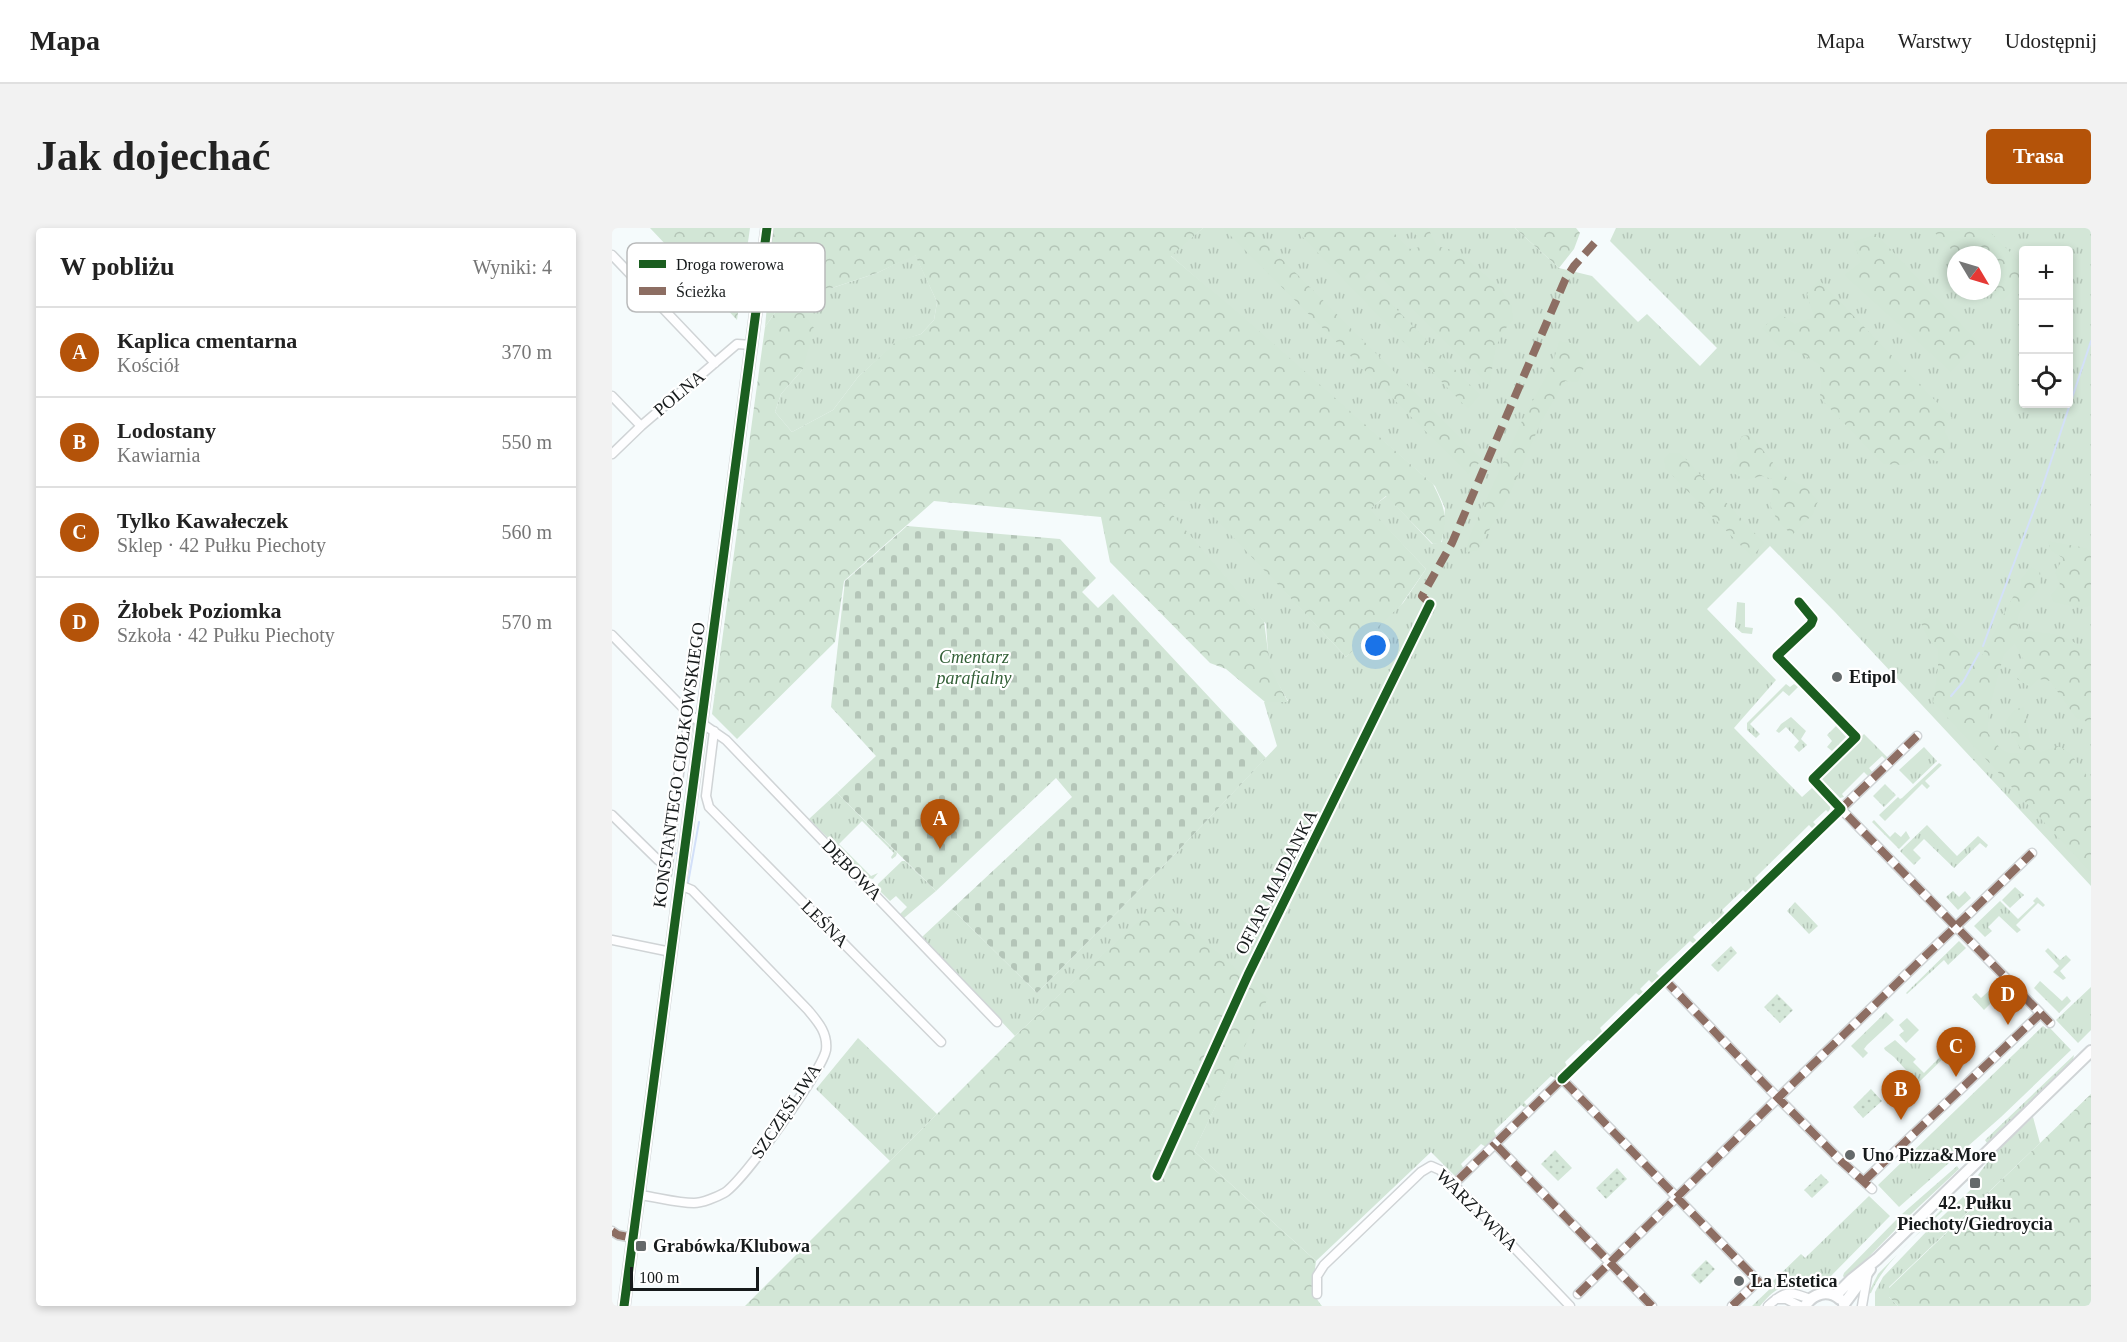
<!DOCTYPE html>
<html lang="pl">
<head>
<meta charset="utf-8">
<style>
  body { margin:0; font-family:"Times New Roman",serif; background:#f2f2f2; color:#222 }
  .controls { position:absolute; right:18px; top:18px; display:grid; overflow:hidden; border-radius:6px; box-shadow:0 3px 9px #0003 }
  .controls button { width:54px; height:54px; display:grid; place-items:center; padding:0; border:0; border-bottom:2px solid #e0e0e0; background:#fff; color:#222; font:30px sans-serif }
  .compass { position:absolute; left:1335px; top:18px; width:54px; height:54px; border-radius:50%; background:#fff; box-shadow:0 3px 9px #0003; rotate:128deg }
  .scale { position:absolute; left:18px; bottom:15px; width:129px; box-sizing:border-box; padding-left:6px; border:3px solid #161a1b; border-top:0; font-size:16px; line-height:21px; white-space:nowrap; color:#161a1b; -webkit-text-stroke:4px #fff; paint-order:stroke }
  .you { position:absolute; left:764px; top:418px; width:21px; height:21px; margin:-15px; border:4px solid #fff; border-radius:50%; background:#1a73e8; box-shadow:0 0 0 9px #1a73e833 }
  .badge { display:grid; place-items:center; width:39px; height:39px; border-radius:50%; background:#b45309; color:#fff; font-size:20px; font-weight:700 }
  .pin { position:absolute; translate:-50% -50px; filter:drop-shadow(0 2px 3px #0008) }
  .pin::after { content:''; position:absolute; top:32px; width:21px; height:18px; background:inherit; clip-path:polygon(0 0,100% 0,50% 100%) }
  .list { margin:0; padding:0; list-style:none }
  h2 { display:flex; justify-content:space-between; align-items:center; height:78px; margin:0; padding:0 24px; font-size:26px }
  h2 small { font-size:20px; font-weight:400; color:#767676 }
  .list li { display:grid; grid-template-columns:39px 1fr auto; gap:18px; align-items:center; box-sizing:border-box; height:90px; padding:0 24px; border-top:2px solid #e0e0e0 }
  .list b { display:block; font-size:22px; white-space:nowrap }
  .list p { margin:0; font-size:20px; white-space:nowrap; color:#767676 }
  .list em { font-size:20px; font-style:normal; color:#767676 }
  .icon { flex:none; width:33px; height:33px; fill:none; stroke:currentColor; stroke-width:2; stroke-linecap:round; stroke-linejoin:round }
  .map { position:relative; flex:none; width:1479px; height:1078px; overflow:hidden; border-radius:6px }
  header { display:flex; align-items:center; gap:36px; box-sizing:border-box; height:84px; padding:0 30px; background:#fff; border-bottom:2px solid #e0e0e0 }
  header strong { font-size:28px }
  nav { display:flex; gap:33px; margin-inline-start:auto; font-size:21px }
  .intro { display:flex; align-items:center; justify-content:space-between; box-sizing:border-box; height:144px; padding:0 36px }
  h1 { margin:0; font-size:42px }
  .button { padding:15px 27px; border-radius:6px; background:#b45309; color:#fff; font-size:21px; font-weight:700 }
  main { display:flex; gap:36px; padding:0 36px }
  aside { flex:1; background:#fff; border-radius:6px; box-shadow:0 3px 9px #0003 }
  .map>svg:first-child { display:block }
  .grass { fill:url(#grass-tufts); fill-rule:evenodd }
  .forest { fill:url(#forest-crowns) }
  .cemetery { fill:url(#cemetery-stones) }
  .park { fill:url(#park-dots) }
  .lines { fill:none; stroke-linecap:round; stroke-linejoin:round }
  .stream { stroke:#d3e0f9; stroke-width:2 }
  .minor-casing { stroke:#d0d4d6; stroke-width:11 }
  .tertiary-casing { stroke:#d0d4d6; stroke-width:14 }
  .minor { stroke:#fefeff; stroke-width:8 }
  .tertiary { stroke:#fefeff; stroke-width:10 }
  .quiet { stroke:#8d6e63; stroke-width:8; stroke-dasharray:15 8; stroke-linecap:butt }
  .cycleway-casing { stroke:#fff; stroke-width:13 }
  .cycleway { stroke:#1b5e20; stroke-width:9 }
  .poi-dot { fill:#64696a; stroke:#fff; stroke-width:2 }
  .labels { text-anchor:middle; stroke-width:4.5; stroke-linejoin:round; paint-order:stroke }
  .street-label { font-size:18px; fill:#161a1b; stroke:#fff }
  .park-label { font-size:18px; font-style:italic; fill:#336037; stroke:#fff }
  .poi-label { font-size:18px; font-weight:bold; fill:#161a1b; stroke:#fff; text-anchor:start }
  .key { fill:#fff; stroke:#b9babb; stroke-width:1.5 }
  .key-label { font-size:16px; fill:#161a1b }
</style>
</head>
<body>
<header>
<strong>Mapa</strong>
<nav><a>Mapa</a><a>Warstwy</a><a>Udostępnij</a></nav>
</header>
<div class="intro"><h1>Jak dojechać</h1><a class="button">Trasa</a></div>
<main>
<aside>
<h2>W pobliżu<small>Wyniki: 4</small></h2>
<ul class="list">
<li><span class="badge">A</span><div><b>Kaplica cmentarna</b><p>Kościół</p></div><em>370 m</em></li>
<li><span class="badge">B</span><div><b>Lodostany</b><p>Kawiarnia</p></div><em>550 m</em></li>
<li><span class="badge">C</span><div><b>Tylko Kawałeczek</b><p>Sklep · 42 Pułku Piechoty</p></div><em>560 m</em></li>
<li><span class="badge">D</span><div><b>Żłobek Poziomka</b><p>Szkoła · 42 Pułku Piechoty</p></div><em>570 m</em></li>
</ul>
</aside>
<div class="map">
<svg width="1479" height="1078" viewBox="0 0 1479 1078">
  <defs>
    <pattern id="grass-tufts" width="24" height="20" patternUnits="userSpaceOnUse" patternTransform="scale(1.5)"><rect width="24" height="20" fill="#d3e6d7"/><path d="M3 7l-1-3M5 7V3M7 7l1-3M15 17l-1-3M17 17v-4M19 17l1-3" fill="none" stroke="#b4c5b8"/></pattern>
    <pattern id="forest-crowns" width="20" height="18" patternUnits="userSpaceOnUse" patternTransform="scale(1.5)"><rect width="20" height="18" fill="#d2e6d6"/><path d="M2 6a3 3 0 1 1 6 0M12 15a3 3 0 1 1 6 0" fill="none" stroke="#b4c5b7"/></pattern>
    <pattern id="cemetery-stones" width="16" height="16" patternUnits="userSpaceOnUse" patternTransform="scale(1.5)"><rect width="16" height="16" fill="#d3e6d7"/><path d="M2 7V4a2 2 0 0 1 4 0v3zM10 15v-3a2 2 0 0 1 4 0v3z" fill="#b4c5b8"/></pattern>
    <pattern id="park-dots" width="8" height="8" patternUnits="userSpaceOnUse" patternTransform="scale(1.5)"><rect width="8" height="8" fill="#d3e6d7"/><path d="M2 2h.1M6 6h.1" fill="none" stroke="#b4c5b8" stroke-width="1.8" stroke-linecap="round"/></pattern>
  </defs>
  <rect width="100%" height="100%" fill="#f5fbfc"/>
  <path class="grass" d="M591,0H903L947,40L980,48L1026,94L1035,86L1088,138L1105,120L998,13L1004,0H1479V658L1223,384L1158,318L1095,381L1164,452L1122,500L1190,569L1200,560L1218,578V581L1216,584L1214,582L1201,594L1205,598L1202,602L1197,597L1143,650L1147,655L1135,666L1131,662L1110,682L1114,687L1102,698L1098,693L1081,709L1086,714L1083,717L1078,713L1044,745L1049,750L1042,757L1037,752L1028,761L1032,765L1029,769L1024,765L988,800L991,805L981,815L976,812L953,834L956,840L945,851L939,848L912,874L916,879L914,880L909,877L882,903L885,909L874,919L869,916L849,936L852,941L844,949L819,924L704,1033L582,923L655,770L549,673L403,808L310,709L340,681L425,765L563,626L665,518L652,474L676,473L657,440L654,396L545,270L588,272L734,429L760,402L791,375L814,341L757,281L775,268L820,316L830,314L833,280L823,258L558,27ZM1412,22H1456V176H1412ZM1344,27H1380V63H1344Z
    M303,26L325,74L322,92L309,106L285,114L246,149L221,182L180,204L163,184L169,166L191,141L164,83L153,99L158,44H165L172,57L220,60L265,45Z
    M1125,374L1133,375V399L1141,400L1140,406L1130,405L1123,399Z
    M1174,456L1178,459L1182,456L1186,459L1177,468L1171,463L1138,496L1148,506L1144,510L1135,502V495Z
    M1179,489L1194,503L1189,511L1195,517L1187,524L1182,519L1187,513L1174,499L1167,505L1164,503L1169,496Z
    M1224,498L1234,509L1220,523L1215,519L1220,513L1215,507Z
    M1252,506L1276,530L1274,532L1270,528L1257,540L1261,545L1257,549L1252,544L1230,566L1232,569L1228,570L1208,550L1209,548Z
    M1312,519L1325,533L1301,556L1287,542Z
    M1327,535L1330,537L1313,553L1318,558L1315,561L1310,556L1273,593L1267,587L1286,569L1288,571L1290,570Z
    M1273,556L1284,567L1272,579L1261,568Z
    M225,565L285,625L284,628L280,631L279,629L282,625L250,593L227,616L259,648L266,645L261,651L256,650L197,591Z
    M1262,592L1278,609L1283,604L1289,609L1294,603L1298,610L1287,621L1260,594Z
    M1315,597L1345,628L1366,608L1376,617L1374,620L1368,615L1342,640L1312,611L1301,622L1309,630L1302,637L1288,623Z
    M290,633H293L324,663L292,690L288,686L295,679L284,668L278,673L266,661V656Z
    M1403,659L1412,667L1398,680L1390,672Z
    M1341,663L1347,669L1353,663L1359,670L1346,682L1334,669Z
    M1425,669L1433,677L1431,679L1426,675L1404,697L1409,702L1405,705L1387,688L1376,699L1380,703L1373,709L1362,698L1388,673L1406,691L1423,675L1421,673Z
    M1183,674L1206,698L1197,706L1175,683Z
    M1347,713L1354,720L1336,737L1332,732L1295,766L1294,765Z
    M1436,720L1448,732L1454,727L1459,732L1448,743L1454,750L1451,752L1441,744L1447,738L1433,723Z
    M1428,753L1450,773L1455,768L1459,773L1447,785L1422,760Z
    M1387,754L1393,761L1372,782L1360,769L1364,765L1369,770Z
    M1479,759V802L1466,815L1444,792Z
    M1274,784L1282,792L1255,817L1252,821L1256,825L1251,830L1239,818Z
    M1295,790L1307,802L1294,815L1287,807L1292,803L1287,797Z
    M1431,798L1435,801L1437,799L1459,822L1389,889L1287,979L1266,957Z
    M246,810L325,886L278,933L204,861Z
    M1283,812L1304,831L1301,834L1312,845L1336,821L1339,823L1306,855L1282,829L1273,822L1272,820Z
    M1462,827L1461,832L1375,915L1373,912Z
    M1421,889L1428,915L1277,1059V1069L1286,1078H1263V1064L1271,1049L1315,1003L1370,951L1366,947L1380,928Z
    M1345,938L1347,941L1298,987L1290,986Z
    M1257,968L1278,988L1216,1051L1189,1056L1185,1060C1168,1054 1158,1067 1148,1078H1140L1163,1056L1161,1053L1189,1026L1193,1030Z
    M1333,978L1335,979C1310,1003 1272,1033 1259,1065L1256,1066L1266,1046Z
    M1285,991L1286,999L1234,1052L1231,1048L1232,1045Z"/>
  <path class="forest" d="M38,0H138L125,92Z
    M160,0H591L559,28L630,88L821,256C833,280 836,289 829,315L821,316L774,268L758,281L814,341L789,377L734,429L588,274L547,271L652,393L658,439L676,474H653L614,441L598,435L498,334L489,289L322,273L232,353L223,414L125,511L100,486L153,99L164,83L183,74L202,100L191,141L169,166L163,184L180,204L221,182L246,149L285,113L309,106L322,92L325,74L303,27L265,45L220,60L179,62L172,57L165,44H158L156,38Z
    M611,0H639L870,232L856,246Z
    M682,0H777L798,21L808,19V11L797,0H816L825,18L847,24L888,60L900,78L901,92C881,112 882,131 878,158L760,41L753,49L868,167L856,181Z
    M903,0H964L968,5L962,21L947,40Z
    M1375,1L1411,37V51L1391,73L1380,62V27H1345L1322,4Z
    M1264,6L1366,114L1339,144L1232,47L1249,34L1241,14Z
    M1207,52L1340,190L1336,193L1333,204C1342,218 1337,221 1329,234L1320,232L1312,227L1293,237L1271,236L1208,170L1209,154L1208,137L1190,126L1166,118L1150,100L1168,86L1183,96L1202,89L1195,66Z
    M947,113L960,115L975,132L966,154L953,153L929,194L897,268L865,323L854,324L857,309L910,193L941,135Z
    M1139,207L1169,245L1179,252L1194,259L1206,273L1201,286L1180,307L1165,292L1158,277L1161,263L1160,251L1150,248L1134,252L1121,245L1117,239L1126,231L1124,221L1130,208Z
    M1058,225H1068L1152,315L1140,329L1053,240L1052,230Z
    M1436,313L1474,320L1479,324V378L1468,380L1441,374L1439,367L1448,356L1443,345L1451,330L1439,323Z
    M1419,339L1428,344C1433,375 1399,372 1407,402C1421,404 1438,404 1452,409C1461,412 1470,421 1479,422V495L1464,490L1438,453L1427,451L1418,459L1405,451L1414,436L1403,416L1392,426L1377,482L1376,505C1387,519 1391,528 1411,525L1393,494L1402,482L1412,479L1418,513L1429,524L1446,518L1458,525L1479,553V645L1321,474L1326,440V422L1316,410L1308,393L1321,387L1368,431L1402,367L1408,364L1409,351Z
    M549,672L656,770L582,923L704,1033C702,1050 698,1065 710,1078H133L403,808Z
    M1479,866V1078H1286L1277,1069V1060Z"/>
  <path class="cemetery" d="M295,298L448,311L484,350L470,364L486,380L501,366L654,530L563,626L425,765L340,681L460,569L444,550L324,663L225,565L264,528L219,479L233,353Z"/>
  <path class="park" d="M1119,718L1125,725L1106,744L1099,737Z
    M1165,766L1181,782L1168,795L1152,779Z
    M1259,861L1270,873L1251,890L1241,879Z
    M943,922L960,940L946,953L929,936Z
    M1005,940L1015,951L994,971L984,960Z
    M1209,946L1217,954L1200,970L1192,962Z
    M1094,1032L1103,1041L1088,1056L1079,1047Z"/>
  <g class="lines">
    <path class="stream" d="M1371,418L1429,263L1479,113
      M1339,468L1351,454L1367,425
      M63,625L67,626
      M76,655L87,594"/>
    <defs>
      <path id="minor" d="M0,27L103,135
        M0,168L29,198
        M0,226L29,198L125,116L140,117
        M0,407L78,487L114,512L385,794
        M102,503L94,568L97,579L329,814
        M1305,508L1229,581L1438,795
        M0,587L46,632L56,638
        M55,646L67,545L78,487
        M0,712L59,724
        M1052,751L1166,870L1420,625
        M950,851L1229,581L1201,551L1244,509L1165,428L1199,396L1201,391L1187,374
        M847,951L883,916
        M1252,953L1428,786
        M27,967C45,969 64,975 82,975C90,975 105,969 112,965C131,954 210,843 214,822C216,805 206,794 196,782L80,662L68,657
        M0,1003L6,1007L21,1010
        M705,1066V1048L712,1037L809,944L819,938L828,942L958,1078
        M966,1066L1166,870L1229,933L1260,961
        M1164,1071H1174L1188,1078
        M1040,1078L883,916L950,851L1146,1053L1120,1078
        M1156,1078C1173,1062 1177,1063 1198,1071
        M1250,1078L1256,1043"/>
      <path id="tertiary" d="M1224,1067L1239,1052L1265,1031L1479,823
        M1232,1076L1258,1041
        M12,1078L155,0
        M1193,1078C1201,1065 1216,1061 1228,1071"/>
    </defs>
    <use href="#minor" class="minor-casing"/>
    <use href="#tertiary" class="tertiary-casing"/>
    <use href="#minor" class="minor"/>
    <use href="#tertiary" class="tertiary"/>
    <path class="quiet" d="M818,376L810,368L840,315L953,52L962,38L987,10
      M1305,508L1229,581L1438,795
      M1052,751L1166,870L1420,625
      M847,951L883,916
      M1252,953L1428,786
      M0,1003L6,1007L21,1010
      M966,1066L1166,870L1229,933L1260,961
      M1040,1078L883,916L950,851L1146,1053L1120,1078"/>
    <defs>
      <path id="cycleway" d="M950,851L1229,581L1201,551L1244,509L1165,428L1199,396L1201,391L1187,374
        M545,948L636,747L818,376
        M12,1078L155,0"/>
    </defs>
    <use href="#cycleway" class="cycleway-casing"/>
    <use href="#cycleway" class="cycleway"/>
  </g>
  <g class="poi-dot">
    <circle cx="1225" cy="449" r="6"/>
    <circle cx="1238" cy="927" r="6"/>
    <rect x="1357" y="949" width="12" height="12" rx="3"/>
    <rect x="23" y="1012" width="12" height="12" rx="3"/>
    <circle cx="1127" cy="1053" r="6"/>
  </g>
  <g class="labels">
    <g class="street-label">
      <text transform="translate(67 165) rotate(-40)" y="6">POLNA</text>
      <text transform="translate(67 537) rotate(-82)" y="6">KONSTANTEGO CIOŁKOWSKIEGO</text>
      <text transform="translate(240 642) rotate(46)" y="6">DĘBOWA</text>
      <text transform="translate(664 654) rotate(-63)" y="6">OFIAR MAJDANKA</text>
      <text transform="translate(213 696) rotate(45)" y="6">LEŚNA</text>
      <text transform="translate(174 883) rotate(-56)" y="6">SZCZĘŚLIWA</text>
      <text transform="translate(865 982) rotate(45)" y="6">WARZYWNA</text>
    </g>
    <g class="park-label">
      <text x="362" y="435">Cmentarz<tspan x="362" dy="21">parafialny</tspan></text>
    </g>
    <g class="poi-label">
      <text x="1237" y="455">Etipol</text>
      <text x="1250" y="933">Uno Pizza&amp;More</text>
      <text x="1363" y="981" text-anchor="middle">42. Pułku<tspan x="1363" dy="21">Piechoty/Giedroycia</tspan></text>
      <text x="41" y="1024">Grabówka/Klubowa</text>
      <text x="1139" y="1059">La Estetica</text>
    </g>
  </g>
  <rect x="15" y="15" width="198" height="69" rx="9" class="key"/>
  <rect x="27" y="32" width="27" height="8" fill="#1b5e20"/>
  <rect x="27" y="59" width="27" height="8" fill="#8d6e63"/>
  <g class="key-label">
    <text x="64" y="42">Droga rowerowa</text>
    <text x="64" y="69">Ścieżka</text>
  </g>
</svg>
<div class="controls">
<button>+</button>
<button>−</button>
<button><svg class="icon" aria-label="locate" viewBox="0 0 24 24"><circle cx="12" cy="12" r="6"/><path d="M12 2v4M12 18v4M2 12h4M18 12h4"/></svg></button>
</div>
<svg class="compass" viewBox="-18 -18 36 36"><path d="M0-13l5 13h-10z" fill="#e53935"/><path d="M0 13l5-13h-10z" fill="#767676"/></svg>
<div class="scale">100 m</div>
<div class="you"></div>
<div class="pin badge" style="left:328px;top:621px">A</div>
<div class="pin badge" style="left:1289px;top:892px">B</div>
<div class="pin badge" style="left:1344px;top:849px">C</div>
<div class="pin badge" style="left:1396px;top:797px">D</div>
</div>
</main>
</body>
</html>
